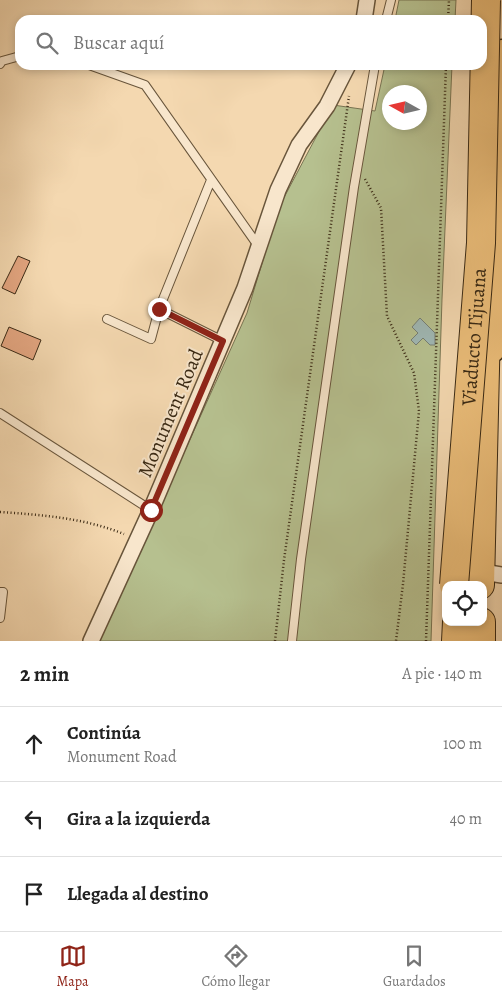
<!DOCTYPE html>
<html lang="es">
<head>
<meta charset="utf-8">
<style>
  body { margin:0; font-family:Alegreya,serif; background:#f2f2f2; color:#222 }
  .controls { position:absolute; right:15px; bottom:15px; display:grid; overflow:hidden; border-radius:10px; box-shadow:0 2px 8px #0003 }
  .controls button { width:45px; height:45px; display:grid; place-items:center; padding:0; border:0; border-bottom:1px solid #e0e0e0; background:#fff; color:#222; font:25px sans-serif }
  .compass { position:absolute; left:382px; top:85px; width:45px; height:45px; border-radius:50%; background:#fff; box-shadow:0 2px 8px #0003; rotate:278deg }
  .stop { position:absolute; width:15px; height:15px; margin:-11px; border:4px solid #8f2418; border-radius:50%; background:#fff }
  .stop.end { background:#8f2418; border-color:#fff; box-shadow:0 1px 5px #0008 }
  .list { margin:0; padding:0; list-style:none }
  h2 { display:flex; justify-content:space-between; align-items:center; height:65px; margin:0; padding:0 20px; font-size:21px }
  h2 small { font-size:16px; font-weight:400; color:#767676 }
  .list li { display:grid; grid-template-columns:32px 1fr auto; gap:15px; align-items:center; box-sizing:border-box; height:75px; padding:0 20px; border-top:1px solid #e0e0e0 }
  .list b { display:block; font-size:19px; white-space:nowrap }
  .list p { margin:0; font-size:16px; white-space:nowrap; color:#767676 }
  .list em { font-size:16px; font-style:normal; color:#767676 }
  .icon { flex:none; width:28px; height:28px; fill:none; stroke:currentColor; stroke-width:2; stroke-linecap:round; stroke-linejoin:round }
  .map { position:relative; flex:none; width:502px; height:641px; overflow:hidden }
  .search { position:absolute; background:#fff; box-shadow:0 2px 8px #0003; left:15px; right:15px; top:15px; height:55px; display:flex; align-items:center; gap:12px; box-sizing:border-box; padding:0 18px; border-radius:15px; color:#767676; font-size:19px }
  .sheet { height:290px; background:#fff }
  nav { display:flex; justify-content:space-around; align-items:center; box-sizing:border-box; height:70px; border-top:1px solid #e0e0e0; background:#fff; font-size:14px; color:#767676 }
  nav a { display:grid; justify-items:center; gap:2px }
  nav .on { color:#8f2418 }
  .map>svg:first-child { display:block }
  .green { fill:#b6c08f; stroke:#787452; fill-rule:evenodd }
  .water { fill:#9fb8b5; stroke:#767f75 }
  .building { fill:#e4a681; stroke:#392914 }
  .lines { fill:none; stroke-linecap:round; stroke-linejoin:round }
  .service-casing { stroke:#68553b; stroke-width:10 }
  .minor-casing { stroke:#68553b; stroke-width:18 }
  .trunk-casing { stroke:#392914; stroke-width:29 }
  .motorway-casing { stroke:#392914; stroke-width:30 }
  .path { stroke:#392914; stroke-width:2.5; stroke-dasharray:1 2.5; stroke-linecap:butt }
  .service { stroke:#f8e6cc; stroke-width:8 }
  .minor { stroke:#f8e6cc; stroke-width:15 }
  .trunk { stroke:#eabc78; stroke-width:26 }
  .motorway { stroke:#eabc78; stroke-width:28 }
  .motorway-bridge-casing { stroke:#392914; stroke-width:30; stroke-linecap:butt }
  .motorway-bridge { stroke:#eabc78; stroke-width:28 }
  .route { stroke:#8f2418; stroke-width:6 }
  .labels { text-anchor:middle; stroke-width:4; stroke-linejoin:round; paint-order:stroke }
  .street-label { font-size:20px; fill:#392914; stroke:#f8e6cc }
</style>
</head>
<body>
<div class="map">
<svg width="502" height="641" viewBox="0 0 502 641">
  <rect width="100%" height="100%" fill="#f4d8b0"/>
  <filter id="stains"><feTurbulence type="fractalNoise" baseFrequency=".004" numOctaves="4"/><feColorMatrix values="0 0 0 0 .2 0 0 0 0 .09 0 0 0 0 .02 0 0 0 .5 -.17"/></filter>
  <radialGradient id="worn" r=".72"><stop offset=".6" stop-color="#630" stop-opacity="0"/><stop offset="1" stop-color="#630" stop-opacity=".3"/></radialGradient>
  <path class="green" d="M399,0H456L455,20H395Z
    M385,65H452L442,299L431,641H99L247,313L279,207L333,105L375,111ZM390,92H420V122H390Z"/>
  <path class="water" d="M420,318L435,333V345H430L423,338L416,345L411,340L418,333L412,327Z"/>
  <path class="building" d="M18,256L30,261L15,294L2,288Z
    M9,327L41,340L33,360L1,346Z"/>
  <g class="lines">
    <defs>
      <path id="service" d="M386,20L391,0
        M0,64L2,61L20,56
        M89,65L145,85L259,247
        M159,309L211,180
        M107,319L151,339L159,309L223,341
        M0,413L151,510
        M0,592H3L0,618
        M292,641L301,559L354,187L375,65"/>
      <path id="minor" d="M364,20L367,0
        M483,572L502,575
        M91,641L151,510L245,288L278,190L299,145L327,106L348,65"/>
      <path id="trunk" d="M492,349L502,53"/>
      <path id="motorway" d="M480,585L486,326
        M481,622V641
        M456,641L457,622"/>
    </defs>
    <use href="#service" class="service-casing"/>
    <use href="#minor" class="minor-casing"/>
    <use href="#trunk" class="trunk-casing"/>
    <use href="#motorway" class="motorway-casing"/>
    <path class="path" d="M448,20L449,0
      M365,179L381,208L387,316L414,373L419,411L403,584L396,641
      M0,512C43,515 84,518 124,534
      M275,641L284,560L349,96
      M426,641L446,65"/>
    <use href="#service" class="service"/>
    <use href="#minor" class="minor"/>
    <use href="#trunk" class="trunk"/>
    <use href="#motorway" class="motorway"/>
    <defs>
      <g id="motorway-bridge">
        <path id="s1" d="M454,585L481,243L486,0"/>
      </g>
    </defs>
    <use href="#motorway-bridge" class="motorway-bridge-casing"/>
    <use href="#motorway-bridge" class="motorway-bridge"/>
  </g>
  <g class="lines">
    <path class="route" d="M151,510L223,341L159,309"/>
  </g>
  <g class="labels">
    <g class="street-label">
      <text dy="7" stroke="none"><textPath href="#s1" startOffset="249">Viaducto Tijuana</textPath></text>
      <text transform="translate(170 413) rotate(-67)" y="7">Monument Road</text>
    </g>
  </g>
  <rect width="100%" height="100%" filter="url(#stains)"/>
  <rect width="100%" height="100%" fill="url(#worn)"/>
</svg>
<div class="controls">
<button><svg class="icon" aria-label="locate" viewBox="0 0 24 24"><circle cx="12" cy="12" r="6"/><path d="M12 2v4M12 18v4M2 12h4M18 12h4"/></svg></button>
</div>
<svg class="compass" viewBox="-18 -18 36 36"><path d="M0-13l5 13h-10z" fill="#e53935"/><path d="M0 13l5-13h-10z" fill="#767676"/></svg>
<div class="stop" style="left:151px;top:510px"></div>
<div class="stop end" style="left:159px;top:309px"></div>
<div class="search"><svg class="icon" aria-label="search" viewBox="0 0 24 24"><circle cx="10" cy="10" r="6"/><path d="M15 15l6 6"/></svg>Buscar aquí</div>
</div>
<section class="sheet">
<h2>2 min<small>A pie · 140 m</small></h2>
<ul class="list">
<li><svg class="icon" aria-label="ahead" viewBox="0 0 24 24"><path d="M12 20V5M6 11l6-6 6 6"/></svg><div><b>Continúa</b><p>Monument Road</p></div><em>100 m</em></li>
<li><svg class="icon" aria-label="left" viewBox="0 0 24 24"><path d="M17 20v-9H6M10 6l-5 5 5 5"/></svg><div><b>Gira a la izquierda</b></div><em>40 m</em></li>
<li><svg class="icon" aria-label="arrive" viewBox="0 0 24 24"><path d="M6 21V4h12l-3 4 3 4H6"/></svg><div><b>Llegada al destino</b></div></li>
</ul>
</section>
<nav>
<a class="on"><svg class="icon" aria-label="map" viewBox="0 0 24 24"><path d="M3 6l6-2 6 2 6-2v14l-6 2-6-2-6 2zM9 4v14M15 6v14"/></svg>Mapa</a>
<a><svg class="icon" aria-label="directions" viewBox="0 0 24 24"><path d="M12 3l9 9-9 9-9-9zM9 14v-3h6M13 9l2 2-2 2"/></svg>Cómo llegar</a>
<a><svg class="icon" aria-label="saved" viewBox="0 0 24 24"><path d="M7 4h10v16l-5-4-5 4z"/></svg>Guardados</a>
</nav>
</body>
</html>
